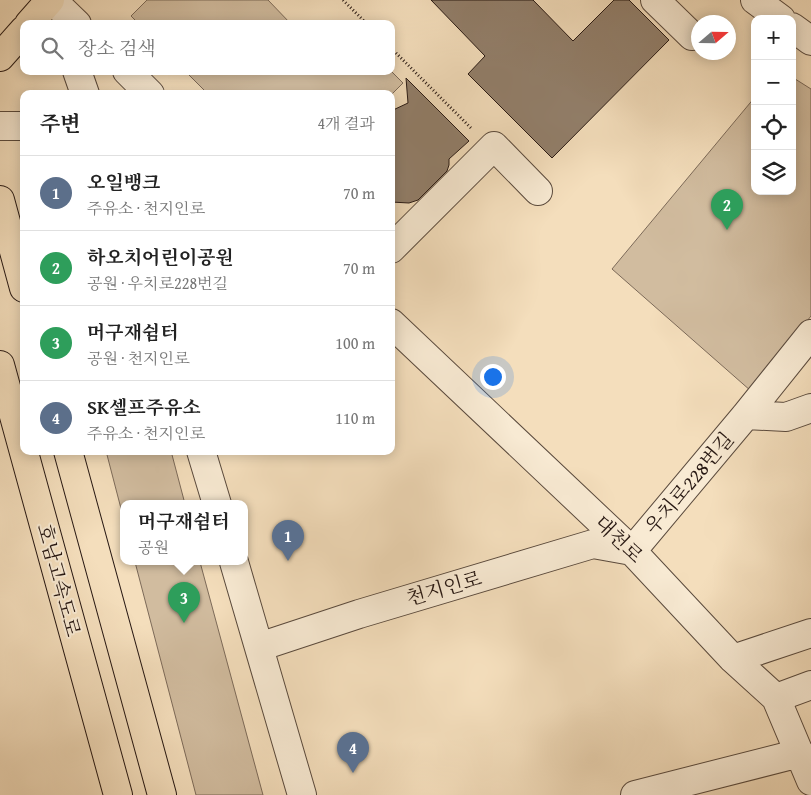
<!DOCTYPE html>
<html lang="ko">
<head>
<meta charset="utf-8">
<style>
  body { margin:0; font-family:"Gentium Book Plus","Noto Serif KR",serif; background:#f6f6f6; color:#222 }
  .controls { position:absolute; right:15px; top:15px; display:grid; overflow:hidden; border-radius:10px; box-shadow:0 2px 12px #0003 }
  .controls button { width:45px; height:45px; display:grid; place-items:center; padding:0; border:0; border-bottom:1px solid #e0e0e0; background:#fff; color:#222; font:25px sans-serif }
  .compass { position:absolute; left:691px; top:15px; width:45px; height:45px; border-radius:50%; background:#fff; box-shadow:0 2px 12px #0003; rotate:70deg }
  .you { position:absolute; left:492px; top:376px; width:18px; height:18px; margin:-12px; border:4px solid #fff; border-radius:50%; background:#1a73e8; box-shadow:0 0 0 8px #1a73e833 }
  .badge { display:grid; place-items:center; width:32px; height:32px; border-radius:50%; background:#0b8043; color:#fff; font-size:16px; font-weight:700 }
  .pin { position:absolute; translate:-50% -41px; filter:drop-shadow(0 1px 2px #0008) }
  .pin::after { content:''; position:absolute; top:26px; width:18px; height:15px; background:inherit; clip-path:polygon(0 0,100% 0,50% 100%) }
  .popup { position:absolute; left:120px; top:500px; width:128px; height:65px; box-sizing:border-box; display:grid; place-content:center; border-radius:10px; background:#fff; filter:drop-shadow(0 1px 4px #0005); font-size:16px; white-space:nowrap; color:#767676 }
  .popup b { font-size:19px; color:#222 }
  .popup::after { content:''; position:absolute; left:50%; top:100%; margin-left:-10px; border:10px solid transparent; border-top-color:#fff }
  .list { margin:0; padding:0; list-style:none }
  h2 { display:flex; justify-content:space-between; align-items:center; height:65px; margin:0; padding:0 20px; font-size:21px }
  h2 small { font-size:16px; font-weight:400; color:#767676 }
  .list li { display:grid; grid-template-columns:32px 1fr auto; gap:15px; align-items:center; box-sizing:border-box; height:75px; padding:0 20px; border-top:1px solid #e0e0e0 }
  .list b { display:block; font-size:19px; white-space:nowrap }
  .list p { margin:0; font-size:16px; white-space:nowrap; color:#767676 }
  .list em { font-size:16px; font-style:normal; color:#767676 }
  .icon { flex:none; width:28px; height:28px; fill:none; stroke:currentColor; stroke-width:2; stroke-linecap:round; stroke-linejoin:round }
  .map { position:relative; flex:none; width:811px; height:795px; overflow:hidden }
  .search { position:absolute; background:#fff; box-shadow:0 2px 12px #0003; left:20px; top:20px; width:375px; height:55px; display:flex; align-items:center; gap:12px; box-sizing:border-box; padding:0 18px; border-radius:10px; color:#767676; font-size:19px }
  .panel { position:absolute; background:#fff; box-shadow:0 2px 12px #0003; left:20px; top:90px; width:375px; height:365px; border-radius:10px }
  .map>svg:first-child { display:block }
  .green { fill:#d1bc9f; stroke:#7c6a59 }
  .building { fill:#927f6b; stroke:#271813 }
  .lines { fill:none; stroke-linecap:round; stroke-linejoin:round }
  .minor-casing { stroke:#5a4a3d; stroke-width:30 }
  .major-casing { stroke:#271813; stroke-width:30 }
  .highway-casing { stroke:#271813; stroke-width:30 }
  .path { stroke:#271813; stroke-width:3; stroke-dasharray:1 2.5; stroke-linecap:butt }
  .minor { stroke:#f8ead3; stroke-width:28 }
  .major { stroke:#f4debc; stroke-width:28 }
  .highway { stroke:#f4debc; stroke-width:28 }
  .labels { text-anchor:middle; stroke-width:4; stroke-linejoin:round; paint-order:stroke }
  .street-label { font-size:20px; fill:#271813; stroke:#f8ead3 }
</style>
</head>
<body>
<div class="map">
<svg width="811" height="795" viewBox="0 0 811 795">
  <rect width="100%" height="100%" fill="#f4debc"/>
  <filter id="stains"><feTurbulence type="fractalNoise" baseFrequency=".004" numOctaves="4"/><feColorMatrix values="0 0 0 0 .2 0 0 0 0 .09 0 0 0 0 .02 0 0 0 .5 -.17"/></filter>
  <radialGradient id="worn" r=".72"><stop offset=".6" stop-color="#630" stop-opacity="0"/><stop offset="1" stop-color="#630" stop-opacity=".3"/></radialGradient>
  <path class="green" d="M147,0H268L291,24H139L131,16Z
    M185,71H391L403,83L391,95V94H208Z
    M792,77L811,89V316L751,391L612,269L755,97V191H792Z
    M106,451H171L185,504H124V520Z
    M135,562H200L263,795H196Z"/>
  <path class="building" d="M431,0H533L573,41L614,0H629L669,40L552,158L468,74L485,56Z
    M406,78L469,141L449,159V165L447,171L418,200L409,203L391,202V111L408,103Z"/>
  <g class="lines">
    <defs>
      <path id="minor" d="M52,0L77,24
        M655,0L692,36
        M755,0L781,19
        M792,27L811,41
        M77,71L85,94
        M127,71L150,94
        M0,126H24
        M391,249L494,146L538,191
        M391,323L632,551L733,659L776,698L811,781
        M746,415L786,417L811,408
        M201,451L217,504
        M234,562L302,795
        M259,647L359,614L593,544L632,551L746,415L811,334
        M733,659L811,633
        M776,698L811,685
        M635,795L800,753"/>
      <path id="major" d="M29,24L50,0
        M0,57L24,30"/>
      <path id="highway" d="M0,200L24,288
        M0,365L118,795
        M68,451L162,795"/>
    </defs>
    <use href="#minor" class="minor-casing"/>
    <use href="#major" class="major-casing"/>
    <use href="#highway" class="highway-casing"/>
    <path class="path" d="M343,0L367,24
      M391,48L472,129"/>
    <use href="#minor" class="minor"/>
    <use href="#major" class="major"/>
    <use href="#highway" class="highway"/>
  </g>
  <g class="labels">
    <g class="street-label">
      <text transform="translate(689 483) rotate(-50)" y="7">우치로228번길</text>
      <text transform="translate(619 539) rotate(44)" y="7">대천로</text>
      <text transform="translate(59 580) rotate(75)" y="7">호남고속도로</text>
      <text transform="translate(444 588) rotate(-16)" y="7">천지인로</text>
    </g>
  </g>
  <rect width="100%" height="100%" filter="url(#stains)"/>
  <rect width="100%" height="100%" fill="url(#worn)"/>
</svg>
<div class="controls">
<button>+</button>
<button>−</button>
<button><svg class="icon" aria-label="locate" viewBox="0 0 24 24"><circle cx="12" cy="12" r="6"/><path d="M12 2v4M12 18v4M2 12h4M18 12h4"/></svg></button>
<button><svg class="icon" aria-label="layers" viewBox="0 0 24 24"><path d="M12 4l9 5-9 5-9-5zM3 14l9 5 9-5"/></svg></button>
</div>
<svg class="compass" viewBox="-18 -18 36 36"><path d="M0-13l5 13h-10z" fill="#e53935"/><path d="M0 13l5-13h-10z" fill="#767676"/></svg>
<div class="you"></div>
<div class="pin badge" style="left:288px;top:561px;background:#5c6f8a">1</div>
<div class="pin badge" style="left:727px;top:230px;background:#2e9e5b">2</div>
<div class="pin badge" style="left:184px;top:623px;background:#2e9e5b">3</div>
<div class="popup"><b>머구재쉼터</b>공원</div>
<div class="pin badge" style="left:353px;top:773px;background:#5c6f8a">4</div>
<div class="search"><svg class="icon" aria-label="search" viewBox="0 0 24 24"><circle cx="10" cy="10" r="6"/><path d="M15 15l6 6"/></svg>장소 검색</div>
<section class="panel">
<h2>주변<small>4개 결과</small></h2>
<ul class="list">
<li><span class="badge" style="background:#5c6f8a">1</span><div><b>오일뱅크</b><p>주유소 · 천지인로</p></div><em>70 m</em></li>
<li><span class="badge" style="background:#2e9e5b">2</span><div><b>하오치어린이공원</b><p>공원 · 우치로228번길</p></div><em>70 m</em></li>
<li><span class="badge" style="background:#2e9e5b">3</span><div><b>머구재쉼터</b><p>공원 · 천지인로</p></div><em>100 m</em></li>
<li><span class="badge" style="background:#5c6f8a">4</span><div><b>SK셀프주유소</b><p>주유소 · 천지인로</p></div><em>110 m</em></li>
</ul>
</section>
</div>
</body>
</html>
